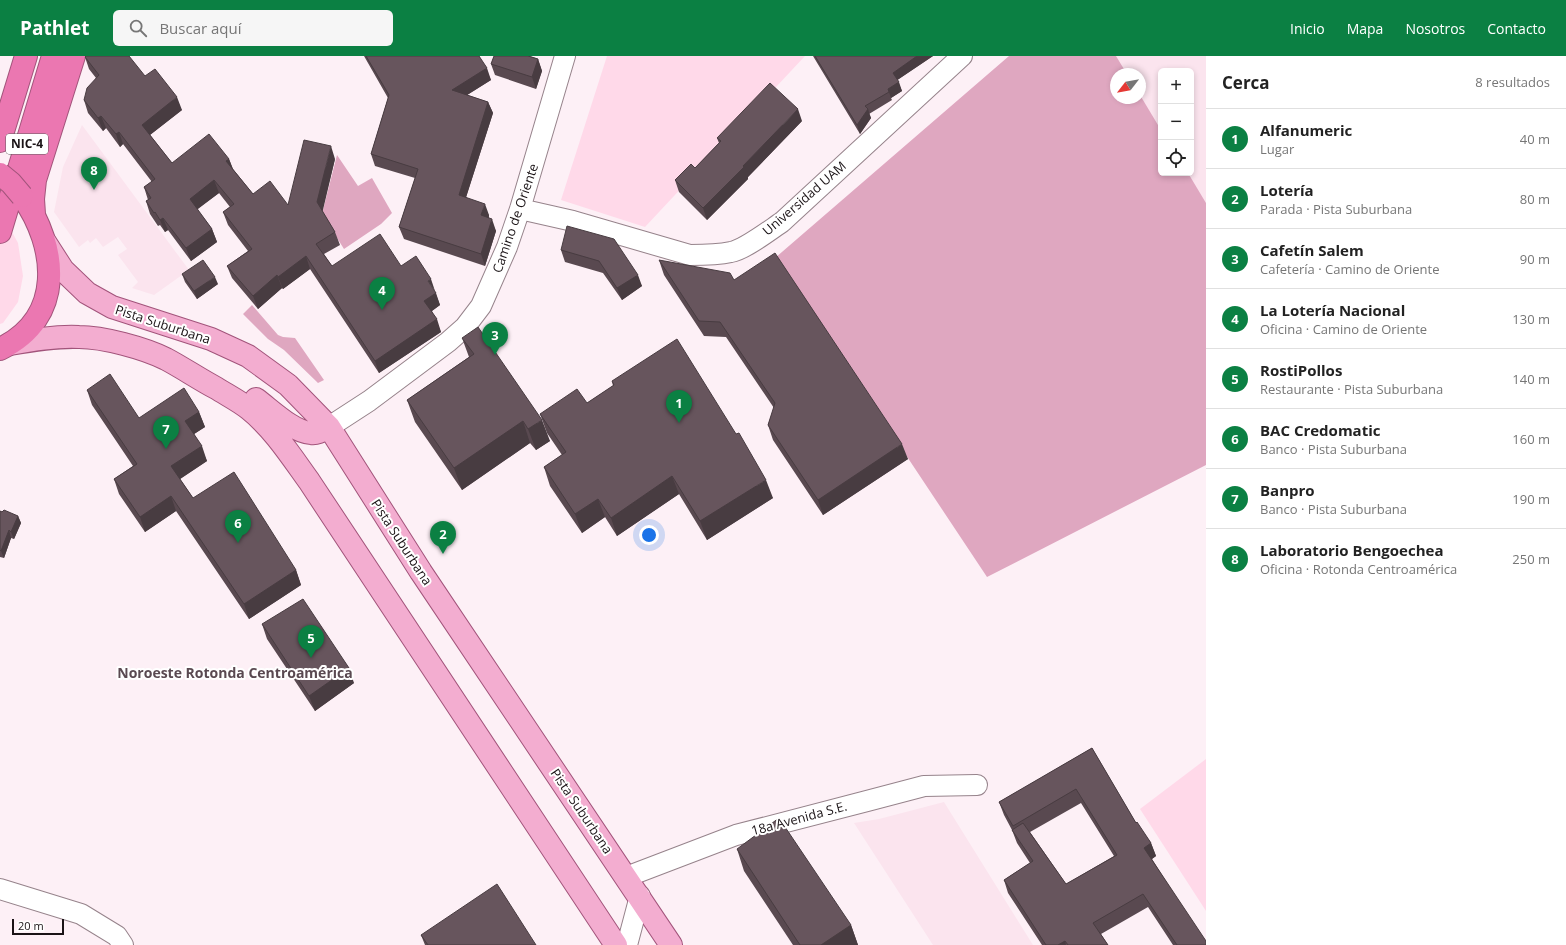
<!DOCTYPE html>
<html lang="es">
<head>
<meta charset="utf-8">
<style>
  body { margin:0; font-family:"Open Sans",sans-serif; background:#f6f6f6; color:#222 }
  .controls { position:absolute; right:12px; top:12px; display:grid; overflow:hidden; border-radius:6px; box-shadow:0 2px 6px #0003 }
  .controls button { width:36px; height:36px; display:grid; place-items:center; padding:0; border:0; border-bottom:1px solid #e0e0e0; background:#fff; color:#222; font:20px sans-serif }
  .compass { position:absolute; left:1110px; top:12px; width:36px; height:36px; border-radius:50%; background:#fff; box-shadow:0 2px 6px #0003; rotate:239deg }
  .scale { position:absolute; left:12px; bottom:10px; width:52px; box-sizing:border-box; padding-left:4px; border:2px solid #1a1316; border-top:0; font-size:11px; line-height:14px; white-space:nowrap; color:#1a1316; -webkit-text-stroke:3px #fff; paint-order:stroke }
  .you { position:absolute; left:649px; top:479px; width:14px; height:14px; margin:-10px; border:3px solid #fff; border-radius:50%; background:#1a73e8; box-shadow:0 0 0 6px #1a73e833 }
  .badge { display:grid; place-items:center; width:26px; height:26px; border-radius:50%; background:#0b8043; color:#fff; font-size:13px; font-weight:700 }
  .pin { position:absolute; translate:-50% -33px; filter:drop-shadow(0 1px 2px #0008) }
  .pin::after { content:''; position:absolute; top:21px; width:14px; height:12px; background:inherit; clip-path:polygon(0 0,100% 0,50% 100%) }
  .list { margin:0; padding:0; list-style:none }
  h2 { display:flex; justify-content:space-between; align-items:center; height:52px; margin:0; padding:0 16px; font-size:17px }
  h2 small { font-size:13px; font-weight:400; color:#767676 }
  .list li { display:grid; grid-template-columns:26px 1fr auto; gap:12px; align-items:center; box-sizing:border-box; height:60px; padding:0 16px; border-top:1px solid #e0e0e0 }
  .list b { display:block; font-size:15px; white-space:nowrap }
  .list p { margin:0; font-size:13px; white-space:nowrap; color:#767676 }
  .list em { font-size:13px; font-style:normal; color:#767676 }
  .icon { flex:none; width:22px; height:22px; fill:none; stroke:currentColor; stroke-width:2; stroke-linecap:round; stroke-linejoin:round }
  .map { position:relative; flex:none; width:1206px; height:889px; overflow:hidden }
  header { display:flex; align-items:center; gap:24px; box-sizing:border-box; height:56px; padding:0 20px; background:#0b8043; color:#fff }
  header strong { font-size:19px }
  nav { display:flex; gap:22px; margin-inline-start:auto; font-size:14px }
  .search { width:280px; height:36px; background:#f6f6f6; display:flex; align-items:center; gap:10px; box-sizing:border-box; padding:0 14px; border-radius:6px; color:#767676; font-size:15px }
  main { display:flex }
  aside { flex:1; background:#fff }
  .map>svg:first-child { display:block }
  .built { fill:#fbe4ee }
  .green { fill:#ffd9e9 }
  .forest { fill:#dfa7c0 }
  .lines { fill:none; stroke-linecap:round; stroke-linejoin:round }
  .minor-casing { stroke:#96838b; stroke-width:22 }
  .major-casing { stroke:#a2547b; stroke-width:24 }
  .highway-casing { stroke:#a2547b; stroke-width:24 }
  .minor { stroke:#fff; stroke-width:20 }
  .major { stroke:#f3add0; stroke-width:22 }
  .highway { stroke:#eb77b1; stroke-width:22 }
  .highway-bridge-casing { stroke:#a2547b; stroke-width:24; stroke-linecap:butt }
  .highway-bridge { stroke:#eb77b1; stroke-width:22 }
  .wall { fill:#594950; fill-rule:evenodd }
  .shaded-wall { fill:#483c41 }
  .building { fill:#67555d; stroke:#483c41 }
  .labels { text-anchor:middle; stroke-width:4; stroke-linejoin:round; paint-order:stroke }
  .shield { fill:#fff; stroke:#5f5a5c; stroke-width:1 }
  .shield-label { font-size:12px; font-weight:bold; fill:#1a1316 }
  .street-label { font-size:13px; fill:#1a1316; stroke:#fff }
  .neighbourhood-label { font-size:14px; font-weight:bold; fill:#5a4951; stroke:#fff }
</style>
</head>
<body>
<header>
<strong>Pathlet</strong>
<div class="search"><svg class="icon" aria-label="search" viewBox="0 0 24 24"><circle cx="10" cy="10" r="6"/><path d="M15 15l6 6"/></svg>Buscar aquí</div>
<nav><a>Inicio</a><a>Mapa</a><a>Nosotros</a><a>Contacto</a></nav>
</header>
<main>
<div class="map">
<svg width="1206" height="889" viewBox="0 0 1206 889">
  <rect width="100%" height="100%" fill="#fdf0f6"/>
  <path class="built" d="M1116,0H1206V147L1187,117H1191V15H1161V74L1140,40V18H1127Z
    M82,69L189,214L154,239L132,232L138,226L118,199L127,193L118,181L103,191L96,182L90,187L88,184L79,191L54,156L63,111Z
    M944,746L1033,889H933L854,767L879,763Z"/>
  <path class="green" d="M607,0H805L645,171L561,144Z
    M5,163L18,187L23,220L18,246L3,267L0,268V178Z
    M1206,703V855L1140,753Z"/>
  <path class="forest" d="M1009,0H1116L1127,18H1116V42H1140V39L1161,74V117H1188L1206,147V409L987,521L775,202Z
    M337,99L358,130L372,122L392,157L381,168L344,193L322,158Z
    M252,249L278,279L283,281L295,282L324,324L318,327L284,294L268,283L243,258Z"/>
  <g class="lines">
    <defs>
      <path id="minor" d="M520,153L573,165L690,199C703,199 717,199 731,196C744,194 770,174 782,166L962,0
        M329,371L369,345L448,286L465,271L481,250L507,191L520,153L565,0
        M626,821L736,779L867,745L924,730L977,729
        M0,833L81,858L117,880L123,889
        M627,889L640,840"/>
      <path id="major" d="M45,186L63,214L87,237L112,251L211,283L248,300L288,329L329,371L421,516L671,889
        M10,288C32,284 55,280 79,281C103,281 144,292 166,303C183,312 199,323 216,332C227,339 239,345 249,353C273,372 291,400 309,425L616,889
        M256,343C271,354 293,376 311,377C318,378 323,374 329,371"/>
      <path id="highway" d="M0,85L26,0
        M34,158L33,143L35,124L74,0
        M0,176L53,0
        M0,293C65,262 58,191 22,140"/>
    </defs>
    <use href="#minor" class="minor-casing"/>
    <use href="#major" class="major-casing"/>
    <use href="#highway" class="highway-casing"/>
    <use href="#minor" class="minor"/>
    <use href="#major" class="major"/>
    <use href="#highway" class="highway"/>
    <defs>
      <path id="highway-bridge" d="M0,118L11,127L22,140"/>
    </defs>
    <use href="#highway-bridge" class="highway-bridge-casing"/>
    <use href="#highway-bridge" class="highway-bridge"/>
  </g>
  <path class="wall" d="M364,0H479L491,24L467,39L488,46L493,57L466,141L489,159V162L496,175L485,210L404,183L399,171L415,122L375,110L371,98L388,42Z
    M494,0H530L538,3L542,15L536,33L495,19L491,8Z
    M813,0H933L897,24L902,35L891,42L892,44L869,58L871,62L860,78Z
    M85,1L145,20L182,54L150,79L172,107L229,103L233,113L253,138L288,149L335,103L322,155L335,176L340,189L324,198L332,210H401L435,236L440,249L432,255L441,276L379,317L310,213L283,233L282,232L258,253L232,222L227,210L248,195L228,169L223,156L230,151L219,137L197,153L212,173L217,186L191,205L168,174L165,176L160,169L158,170L150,158L146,145L148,144L144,131L152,126L123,88L120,91L106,72L103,75L88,57L84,44L96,22L89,13Z
    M802,65L748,121V123L707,164L679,136L675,124L695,112L719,87L717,82Z
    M614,183L642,230L622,244L603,217L565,206L561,194Z
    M659,204L734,224L908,403L823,459L773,384L768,369L774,352L726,281L704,280L664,219Z
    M182,218L218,228L197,243L185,226Z
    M462,282L550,385L536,394L530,387L462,434L415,366L407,344L469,301Z
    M612,325L773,442L707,484L679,438L617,480L605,461L582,477L550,430L544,411L562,399L547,377L540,358L587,347L613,330Z
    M87,334L139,362L199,356L205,371L194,378L207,405L180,423L193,442L296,514L301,529L249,563L176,455L145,476L119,438L114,423L133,410L92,349Z
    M0,455L18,460L21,467L14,483L11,482L4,502L0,501Z
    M262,568L354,627L315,655L267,583Z
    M1092,692L1136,767L1151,787L1156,800L1152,803L1206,889H1173L1148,851L1101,878L1108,889H1042L1008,837L1004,824L1030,807L1017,787L1012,774L1004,759L999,746ZM1081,747L1114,800L1066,828L1030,776Z
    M737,793L851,869L858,889H793L744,815Z
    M421,879L536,889H425Z"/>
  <path class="shaded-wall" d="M917,0H933L896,25L893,17Z
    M538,3L542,15L536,33L532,21Z
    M487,12L491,24L456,46L452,34Z
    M899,26L902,35L891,42L888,33Z
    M177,41L182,54L146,82L142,69Z
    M488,46L493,57L463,151L459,139Z
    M798,53L802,65L748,121V123L707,164L703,152Z
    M868,53L871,62L860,78L857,69Z
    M101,60L106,72L103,75L98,62Z
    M119,76L123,88L120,91L116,78Z
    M331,90L335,103L322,158L317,146Z
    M229,103L234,116L226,105Z
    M214,124L219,137L194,156L190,143Z
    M485,148L489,159L486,171L481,159Z
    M163,162L168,174L165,176L160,164Z
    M492,163L496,175L485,210L481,198Z
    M212,173L217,186L191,205L186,192Z
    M306,200L310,213L283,233L278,221Z
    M277,219L282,232L258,253L253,240Z
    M638,219L642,230L622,244L617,232Z
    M215,221L218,228L197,243L194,235Z
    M431,223L435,235L428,225Z
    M436,237L440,249L429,257L424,245Z
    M437,263L441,276L379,317L375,305Z
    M199,356L205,371L191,380L185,365Z
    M542,364L550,385L536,394L528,373Z
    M523,365L530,387L462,434L454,412Z
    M902,388L908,403L823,459L818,444Z
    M202,390L207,405L177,425L171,410Z
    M672,420L679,438L617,480L611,462Z
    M766,424L773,442L707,484L700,465Z
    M171,440L176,455L145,476L140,461Z
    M598,443L605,461L582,477L575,458Z
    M18,460L21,467L14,483L11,476Z
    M9,474L11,482L4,502L1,495Z
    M296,514L301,529L249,563L244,548Z
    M349,612L354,627L315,655L309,640Z
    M1151,787L1156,800L1149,805L1144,792Z
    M851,869L858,889H821Z
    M1065,885L1066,889H1058Z"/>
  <path class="building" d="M86,0H129L145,20L155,13L177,41L142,69L172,107L209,78L229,103L226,105L253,138L270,125L288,149L304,84L331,90L317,146L335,176L316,188L332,210L380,178L401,210L416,200L431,223L428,225L436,237L424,245L437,263L375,305L306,200L278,221L277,219L253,240L227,210L252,193L223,156L234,148L214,124L190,143L212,173L186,192L163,162L160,164L155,156L154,157L146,145L151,142L144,131L155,123L119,76L116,78L101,60L98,62L84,44L87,32L99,19L85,1Z
    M366,0H479L487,12L452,34L488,46L459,139L485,148L481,159L492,163L481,198L399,171L418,113L371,98L389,39Z
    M494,0H528L538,3L532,21L491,8Z
    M815,0H917L893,17L899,26L888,33L889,36L865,50L868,53L857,69Z
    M770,27L798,53L743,110L744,111L703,152L675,124L691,108L695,112L721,85L717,82Z
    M567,170L614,183L638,219L617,232L599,205L561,194Z
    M775,197L902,388L818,444L768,369L775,347L720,266L699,265L659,204L730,217L734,224Z
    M203,204L215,221L194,235L182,218Z
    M478,271L542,364L528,373L523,365L454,412L407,344L474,298L462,282Z
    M677,283L736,378L739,377L766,424L700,465L672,420L611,462L598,443L575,458L544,411L566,396L540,358L577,333L587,347L614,329L612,325Z
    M110,318L139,362L184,332L199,356L185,365L202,390L171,410L193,442L234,416L296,514L244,548L171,440L140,461L114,423L137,408L87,334Z
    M4,454L18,460L11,476L9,474L1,495L0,494V455L2,456Z
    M303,543L349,612L309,640L262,568Z
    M1092,692L1136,767L1137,766L1151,787L1144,792L1206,885V889H1177L1143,838L1093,867L1108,889H1068L1065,885L1058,889H1046L1004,824L1033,805L1012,774L1023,767L1066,828L1117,799L1076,733L1013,770L999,746Z
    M779,762L851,869L821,889H800L737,793Z
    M497,828L536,889H428L421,879Z"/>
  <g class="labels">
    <rect class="shield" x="6" y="78" width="42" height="20" rx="3"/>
    <g class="shield-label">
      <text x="27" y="92">NIC-4</text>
    </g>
    <g class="street-label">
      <text transform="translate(804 142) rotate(-41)" y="5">Universidad UAM</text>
      <text transform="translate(515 162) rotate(-71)" y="5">Camino de Oriente</text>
      <text transform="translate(163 268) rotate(18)" y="5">Pista Suburbana</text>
      <text transform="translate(402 486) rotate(57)" y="5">Pista Suburbana</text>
      <text transform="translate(582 755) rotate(56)" y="5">Pista Suburbana</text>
      <text transform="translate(799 762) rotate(-15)" y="5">18a Avenida S.E.</text>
    </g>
    <g class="neighbourhood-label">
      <text x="235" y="622">Noroeste Rotonda Centroamérica</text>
    </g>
  </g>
</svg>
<div class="controls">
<button>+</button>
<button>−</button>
<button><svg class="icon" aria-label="locate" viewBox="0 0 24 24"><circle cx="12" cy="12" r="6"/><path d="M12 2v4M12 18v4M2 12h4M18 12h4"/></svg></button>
</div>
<svg class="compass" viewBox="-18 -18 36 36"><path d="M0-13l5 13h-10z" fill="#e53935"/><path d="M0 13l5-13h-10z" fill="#767676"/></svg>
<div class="scale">20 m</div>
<div class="you"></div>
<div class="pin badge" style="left:679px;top:367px">1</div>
<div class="pin badge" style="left:443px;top:498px">2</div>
<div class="pin badge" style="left:495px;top:299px">3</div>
<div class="pin badge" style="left:382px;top:254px">4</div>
<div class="pin badge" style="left:311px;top:602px">5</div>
<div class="pin badge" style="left:238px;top:487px">6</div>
<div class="pin badge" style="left:166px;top:393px">7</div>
<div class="pin badge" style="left:94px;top:134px">8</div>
</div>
<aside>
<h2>Cerca<small>8 resultados</small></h2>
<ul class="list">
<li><span class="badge">1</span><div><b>Alfanumeric</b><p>Lugar</p></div><em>40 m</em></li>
<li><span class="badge">2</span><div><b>Lotería</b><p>Parada · Pista Suburbana</p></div><em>80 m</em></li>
<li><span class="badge">3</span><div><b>Cafetín Salem</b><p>Cafetería · Camino de Oriente</p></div><em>90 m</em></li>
<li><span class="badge">4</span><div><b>La Lotería Nacional</b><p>Oficina · Camino de Oriente</p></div><em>130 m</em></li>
<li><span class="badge">5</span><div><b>RostiPollos</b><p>Restaurante · Pista Suburbana</p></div><em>140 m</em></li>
<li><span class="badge">6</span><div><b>BAC Credomatic</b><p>Banco · Pista Suburbana</p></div><em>160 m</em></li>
<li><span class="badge">7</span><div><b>Banpro</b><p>Banco · Pista Suburbana</p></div><em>190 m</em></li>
<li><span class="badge">8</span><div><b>Laboratorio Bengoechea</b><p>Oficina · Rotonda Centroamérica</p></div><em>250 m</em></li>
</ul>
</aside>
</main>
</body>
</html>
